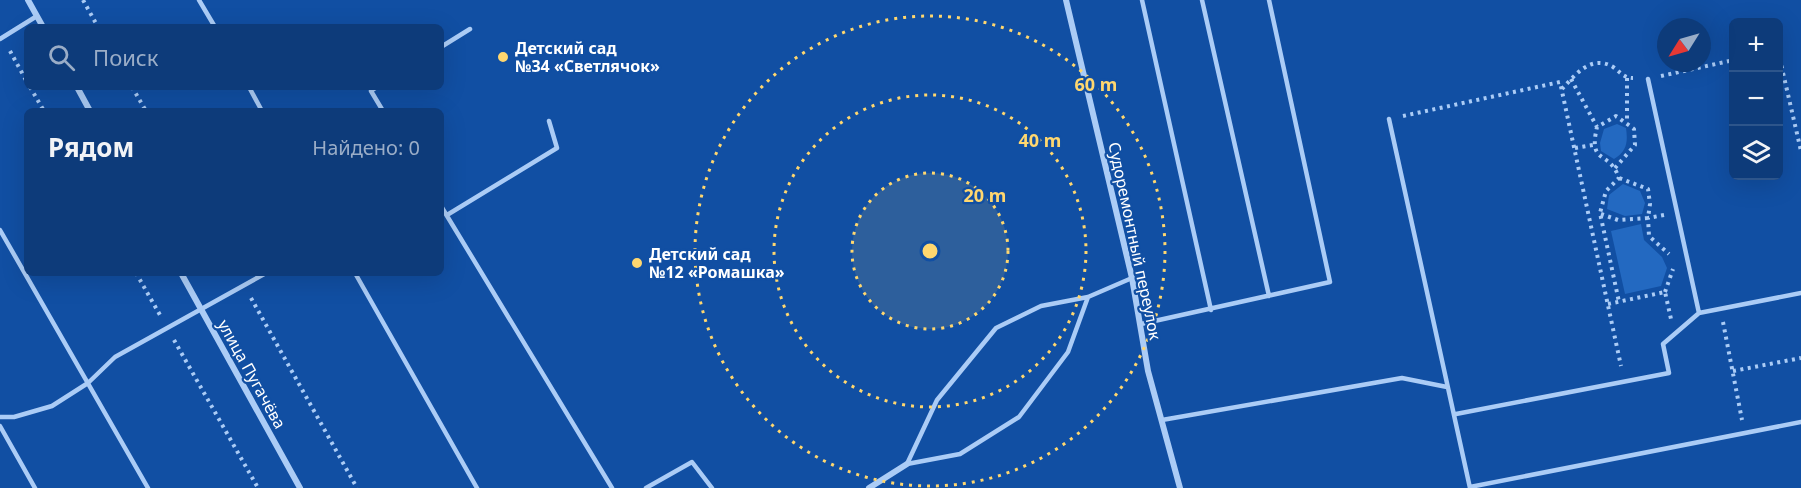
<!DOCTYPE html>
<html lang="ru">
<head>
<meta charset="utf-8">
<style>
  body { margin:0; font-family:"Noto Sans",sans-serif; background:#16427f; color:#f1f3f6 }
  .controls { position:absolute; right:18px; top:18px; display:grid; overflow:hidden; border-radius:9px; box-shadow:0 6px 24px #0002 }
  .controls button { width:54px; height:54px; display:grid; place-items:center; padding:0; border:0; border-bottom:2px solid #2d558b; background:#0d3b7a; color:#f1f3f6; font:30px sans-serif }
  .compass { position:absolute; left:1657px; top:18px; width:54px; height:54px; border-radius:50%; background:#0d3b7a; box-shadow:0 6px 24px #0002; rotate:233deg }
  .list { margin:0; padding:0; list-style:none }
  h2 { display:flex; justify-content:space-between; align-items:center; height:78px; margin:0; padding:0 24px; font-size:26px }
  h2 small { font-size:20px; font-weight:400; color:#9aadc7 }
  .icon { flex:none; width:33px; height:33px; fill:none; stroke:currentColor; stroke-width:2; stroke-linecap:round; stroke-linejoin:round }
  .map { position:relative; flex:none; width:1801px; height:488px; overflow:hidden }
  .search { position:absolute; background:#0d3b7a; box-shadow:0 6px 24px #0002; left:24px; top:24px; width:420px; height:66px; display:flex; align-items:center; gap:15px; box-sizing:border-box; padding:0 21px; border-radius:9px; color:#9aadc7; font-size:22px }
  .panel { position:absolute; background:#0d3b7a; box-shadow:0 6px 24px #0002; left:24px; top:108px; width:420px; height:168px; border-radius:9px }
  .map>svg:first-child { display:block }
  .green { fill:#2369c1 }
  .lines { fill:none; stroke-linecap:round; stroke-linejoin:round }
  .path { stroke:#abccf6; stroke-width:4; stroke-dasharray:3 4.5; stroke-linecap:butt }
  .service { stroke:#abccf6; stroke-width:4.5 }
  .minor { stroke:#abccf6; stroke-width:6 }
  .ring { fill:none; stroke:#ffd76f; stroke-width:3; stroke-dasharray:3 6 }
  .poi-dot { fill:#ffd76f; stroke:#114fa3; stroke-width:2 }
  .labels { text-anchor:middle; stroke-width:4.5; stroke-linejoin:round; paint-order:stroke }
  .poi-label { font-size:16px; font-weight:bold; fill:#fff; stroke:#114fa3; text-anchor:start }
  .street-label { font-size:16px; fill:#fff; stroke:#114fa3 }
  .centre { fill:#ffd76f; stroke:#114fa3; stroke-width:3 }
  .ring-label { font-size:18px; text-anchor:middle; font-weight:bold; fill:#ffd76f; stroke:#114fa3; stroke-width:4.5; stroke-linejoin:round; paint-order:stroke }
</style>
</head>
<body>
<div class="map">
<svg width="1801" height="488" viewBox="0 0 1801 488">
  <rect width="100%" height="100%" fill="#114fa3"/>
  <path class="green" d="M1617,124L1626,128C1628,142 1627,151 1614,159L1601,151L1600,143L1604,129Z
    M1623,184L1640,191L1645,203L1642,214L1625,216L1607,209L1609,195Z
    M1641,224L1644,240L1662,257L1667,268L1661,286L1625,294L1611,231Z"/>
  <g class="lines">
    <path class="path" d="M83,0L98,27
      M10,51L27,82
      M1778,51L1801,151
      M1661,76L1734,60
      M1627,78V121
      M1571,79L1597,127
      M30,87L44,111
      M132,87L146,111
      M1562,89C1575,75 1591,54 1613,67C1620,72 1624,78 1633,78
      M1403,116L1560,82L1621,366
      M1575,148L1593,145
      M1615,168L1635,145L1634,129L1616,116L1597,127C1588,166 1609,149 1619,178L1606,191L1600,213L1619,302
      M1601,214L1618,220L1648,218L1650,204L1648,189L1619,178
      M1664,215L1648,218L1649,236L1669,254
      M136,273L160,315
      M1665,292L1673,269
      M251,298L357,488
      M1608,304L1665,292L1671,319
      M1723,322L1742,420
      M174,340L258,488
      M1733,371L1801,358"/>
    <path class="service" d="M199,0L215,27
      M1142,0L1211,310
      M1202,0L1269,296
      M0,39L37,16
      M441,47L470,29
      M1648,79L1699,313
      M249,87L262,111
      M377,87L371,91L383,111
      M1389,119L1470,488
      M441,206L612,488
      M447,215L557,148L549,121
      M0,230L148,488
      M355,273L477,488
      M1141,324L1330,282L1269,0
      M1456,414L1669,373L1663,344L1699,313L1801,293
      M0,417H14L52,406L88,383L115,357L266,273
      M1162,420L1402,378L1447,387
      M0,426L35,488
      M907,464L937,400L996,328L1041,306L1088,297L1132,278
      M907,464L960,454L1019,417L1068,352L1088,297
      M1470,487L1801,422
      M646,488L692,462L712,488"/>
    <path class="minor" d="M28,0L43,27
      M1066,0L1132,278L1148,371L1180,488
      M77,87L90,111
      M181,273L300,488
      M869,488L907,464"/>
  </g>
  <circle cx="930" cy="251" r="78" fill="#ffd76f" fill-opacity=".12"/>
  <g class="ring">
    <circle cx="930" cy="251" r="78"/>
    <circle cx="930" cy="251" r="156"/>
    <circle cx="930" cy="251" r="235"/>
  </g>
  <g class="poi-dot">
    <circle cx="503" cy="57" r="6"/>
    <circle cx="637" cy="263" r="6"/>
  </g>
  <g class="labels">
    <g class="poi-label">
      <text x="515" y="54">Детский сад<tspan x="515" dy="18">№34 «Светлячок»</tspan></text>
      <text x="649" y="260">Детский сад<tspan x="649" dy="18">№12 «Ромашка»</tspan></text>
    </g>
    <g class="street-label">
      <text transform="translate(1135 241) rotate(78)" y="6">Судоремонтный переулок</text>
      <text transform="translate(252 374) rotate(61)" y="6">улица Пугачёва</text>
    </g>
  </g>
  <circle cx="930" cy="251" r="9" class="centre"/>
  <g class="ring-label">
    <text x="1096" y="91">60 m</text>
    <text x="1040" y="147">40 m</text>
    <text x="985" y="202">20 m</text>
  </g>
</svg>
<div class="controls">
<button>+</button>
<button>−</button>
<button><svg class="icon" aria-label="layers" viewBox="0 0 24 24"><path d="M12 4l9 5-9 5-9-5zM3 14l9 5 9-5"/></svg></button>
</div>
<svg class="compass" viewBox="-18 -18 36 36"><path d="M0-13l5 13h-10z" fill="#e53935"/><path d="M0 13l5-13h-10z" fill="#9aadc7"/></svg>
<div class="search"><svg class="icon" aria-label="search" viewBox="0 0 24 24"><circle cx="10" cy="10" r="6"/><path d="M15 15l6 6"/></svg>Поиск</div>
<section class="panel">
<h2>Рядом<small>Найдено: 0</small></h2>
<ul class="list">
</ul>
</section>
</div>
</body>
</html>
